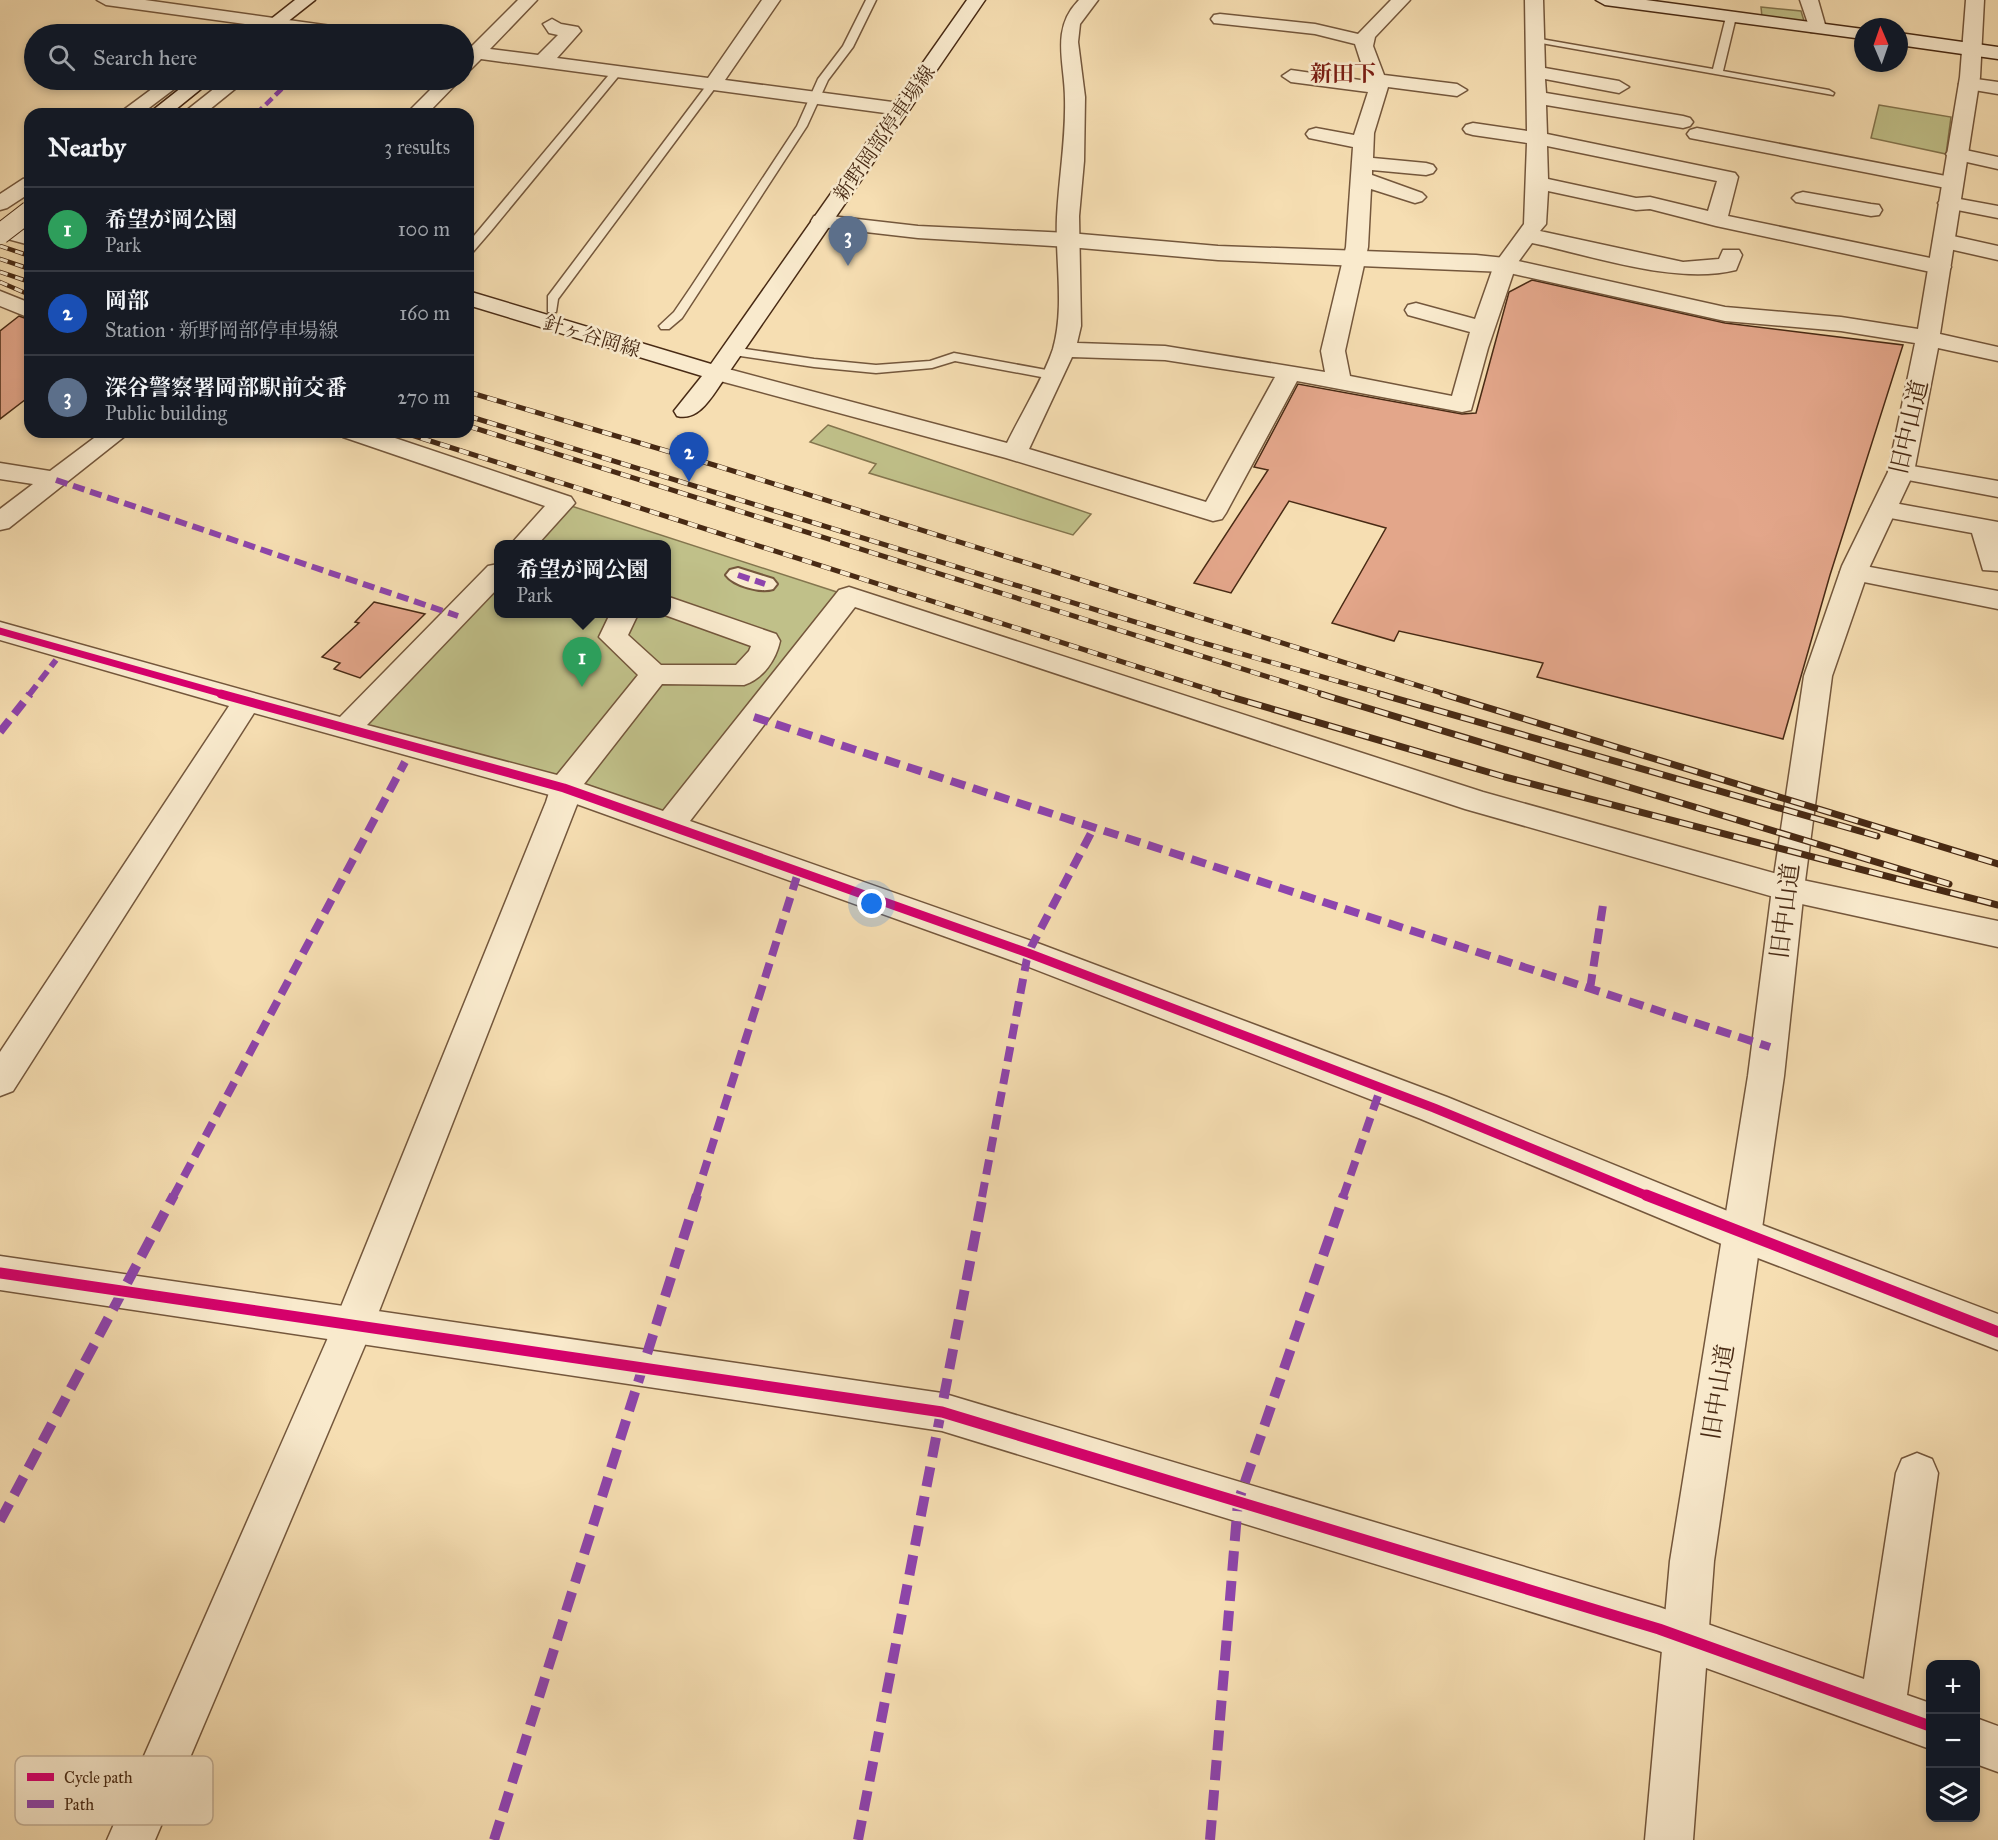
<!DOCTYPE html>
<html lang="en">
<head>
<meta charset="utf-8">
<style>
  body { margin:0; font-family:"IM FELL Great Primer","Noto Serif JP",serif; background:#20242c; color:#f1f3f6 }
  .controls { position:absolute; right:18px; bottom:18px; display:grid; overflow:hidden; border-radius:12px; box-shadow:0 3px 9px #0003 }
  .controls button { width:54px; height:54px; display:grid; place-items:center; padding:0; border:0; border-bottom:2px solid #363941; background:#171b24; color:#f1f3f6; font:30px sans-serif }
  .compass { position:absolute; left:1854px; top:18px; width:54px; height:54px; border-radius:50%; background:#171b24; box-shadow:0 3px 9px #0003; rotate:358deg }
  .you { position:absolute; left:872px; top:904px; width:21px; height:21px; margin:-15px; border:4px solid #fff; border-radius:50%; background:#1a73e8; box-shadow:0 0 0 9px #1a73e833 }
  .badge { display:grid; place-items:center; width:39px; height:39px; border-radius:50%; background:#c59692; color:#fff; font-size:20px; font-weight:700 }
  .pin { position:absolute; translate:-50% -50px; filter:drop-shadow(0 2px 3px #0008) }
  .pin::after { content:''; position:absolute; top:32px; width:21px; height:18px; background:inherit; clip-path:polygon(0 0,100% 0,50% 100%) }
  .popup { position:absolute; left:494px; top:540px; width:177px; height:78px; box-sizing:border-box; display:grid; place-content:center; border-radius:12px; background:#171b24; filter:drop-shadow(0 2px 4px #0005); font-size:20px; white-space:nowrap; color:#9ea1a6 }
  .popup b { font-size:22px; color:#f1f3f6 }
  .popup::after { content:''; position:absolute; left:50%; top:100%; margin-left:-12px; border:12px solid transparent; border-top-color:#171b24 }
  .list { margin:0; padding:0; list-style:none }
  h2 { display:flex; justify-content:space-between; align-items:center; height:78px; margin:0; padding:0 24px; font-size:26px }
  h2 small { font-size:20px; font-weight:400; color:#9ea1a6 }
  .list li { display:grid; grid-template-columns:39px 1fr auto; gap:18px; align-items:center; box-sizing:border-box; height:84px; padding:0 24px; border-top:2px solid #363941 }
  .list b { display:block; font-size:22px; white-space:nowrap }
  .list p { margin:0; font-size:20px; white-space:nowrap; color:#9ea1a6 }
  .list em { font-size:20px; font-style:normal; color:#9ea1a6 }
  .icon { flex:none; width:33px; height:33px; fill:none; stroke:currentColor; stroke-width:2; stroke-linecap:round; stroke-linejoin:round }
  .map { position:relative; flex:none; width:1998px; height:1840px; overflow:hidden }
  .search { position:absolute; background:#171b24; box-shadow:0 3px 9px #0003; left:24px; top:24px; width:450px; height:66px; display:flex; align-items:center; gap:15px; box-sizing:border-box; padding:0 21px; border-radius:33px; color:#9ea1a6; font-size:22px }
  .panel { position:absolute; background:#171b24; box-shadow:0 3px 9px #0003; left:24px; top:108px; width:450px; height:330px; border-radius:18px }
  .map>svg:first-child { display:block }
  .green { fill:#c0c089; stroke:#84754e; stroke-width:1.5 }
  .building { fill:#e3a68a; stroke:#482a14; stroke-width:1.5 }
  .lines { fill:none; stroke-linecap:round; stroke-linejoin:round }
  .service-casing { stroke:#74573c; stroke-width:3 }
  .pedestrian-casing { stroke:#74573c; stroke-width:4 }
  .minor-casing { stroke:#74573c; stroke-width:3 }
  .tertiary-casing { stroke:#74573c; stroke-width:3 }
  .secondary-casing { stroke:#482a14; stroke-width:3 }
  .service { fill:#f9eacd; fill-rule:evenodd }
  .pedestrian { fill:#f9eacd; fill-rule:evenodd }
  .minor { fill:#f9eacd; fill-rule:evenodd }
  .tertiary { fill:#f9eacd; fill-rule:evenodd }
  .secondary { fill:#f9eacd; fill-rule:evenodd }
  .rail-far2-casing { stroke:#482a14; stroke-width:4.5 }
  .rail-far1-casing { stroke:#482a14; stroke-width:5 }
  .rail-casing { stroke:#482a14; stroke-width:7 }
  .rail-far2 { stroke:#f9eacd; stroke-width:3; stroke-dasharray:8; stroke-linecap:butt }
  .rail-far1 { stroke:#f9eacd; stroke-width:4; stroke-dasharray:10; stroke-linecap:butt }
  .rail { stroke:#f9eacd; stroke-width:4.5; stroke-dasharray:14; stroke-linecap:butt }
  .secondary-bridge-casing { stroke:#482a14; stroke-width:22; stroke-linecap:butt }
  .secondary-bridge { stroke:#f9eacd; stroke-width:20 }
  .quiet-far3 { stroke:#8e44ad; stroke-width:4.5; stroke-dasharray:9 4.5; stroke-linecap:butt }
  .quiet-far2 { stroke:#8e44ad; stroke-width:6; stroke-dasharray:12 6; stroke-linecap:butt }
  .quiet-far1 { stroke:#8e44ad; stroke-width:8; stroke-dasharray:15 8; stroke-linecap:butt }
  .quiet { stroke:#8e44ad; stroke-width:10; stroke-dasharray:20 10; stroke-linecap:butt }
  .cycleway-far2-casing { stroke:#f9eacd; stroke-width:10 }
  .cycleway-far1-casing { stroke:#f9eacd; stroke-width:13 }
  .cycleway-casing { stroke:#f9eacd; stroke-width:15 }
  .cycleway-far2 { stroke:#d6006c; stroke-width:7 }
  .cycleway-far1 { stroke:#d6006c; stroke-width:9 }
  .cycleway { stroke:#d6006c; stroke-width:11 }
  .labels { text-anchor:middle; stroke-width:5; stroke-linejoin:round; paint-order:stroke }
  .far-street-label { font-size:20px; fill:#482a14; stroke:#f9eacd }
  .far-neighbourhood-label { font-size:22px; font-weight:bold; fill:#7a1f14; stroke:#f9eacd }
  .street-label { font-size:24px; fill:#482a14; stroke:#f9eacd }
  .key { fill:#f9eacd; stroke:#c4b096; stroke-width:1.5 }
  .key-label { font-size:16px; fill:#482a14 }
</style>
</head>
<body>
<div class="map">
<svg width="1998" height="1840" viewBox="0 0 1998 1840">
  <rect width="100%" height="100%" fill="#f6deb2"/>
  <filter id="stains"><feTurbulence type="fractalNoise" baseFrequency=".00333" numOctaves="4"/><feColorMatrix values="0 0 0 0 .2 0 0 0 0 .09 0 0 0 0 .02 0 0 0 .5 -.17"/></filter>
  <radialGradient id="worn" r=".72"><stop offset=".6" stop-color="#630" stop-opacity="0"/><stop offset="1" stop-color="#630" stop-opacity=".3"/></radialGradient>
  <path class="green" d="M1761,7L1801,11L1805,24L1762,17Z
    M1879,105L1951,117L1946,154L1871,138Z
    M828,425L1091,514L1073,535L869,473L876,464L810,442Z
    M562,503L849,596L668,827L346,729L498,570V614H666V544H522Z"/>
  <path class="building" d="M1532,280L1725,323L1903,345L1830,575L1783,739L1537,677L1543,663L1399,631L1394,641L1332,623L1386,528L1289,501L1231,593L1194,583L1268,470L1254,467L1298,384L1462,414L1476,413L1509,292Z
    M19,316L30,320V396L0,419V331Z
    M374,602L425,614L360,678L334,669L340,663L322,657L359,623L355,622Z"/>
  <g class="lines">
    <defs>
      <path id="service" d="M866,0H876L853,47L828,80L807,126L682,318L669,329H661L659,326L674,312L691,287L797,126L818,79L843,46Z
        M1731,14L1736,17L1723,71L1829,90L1834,93L1833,95L1530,41L1535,38L1713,69L1726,17Z
        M613,70L622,72L491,231L472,253L468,254V243Z
        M709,82L718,84L558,299L556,312H548V296Z
        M732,347L814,359L876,365L930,361L954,353L1052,371L1059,375L1052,379L955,361L932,368L876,373L814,367L727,354V348Z"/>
      <path id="pedestrian" d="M738,568L773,579L777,584L773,589C761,593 734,586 726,575L730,570Z"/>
      <path id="minor" d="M97,0H145L353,29L362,34H286L288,30L106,5Z
        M518,0H537L490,49L538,55L558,35L549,33L543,24L552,19L561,24L578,27L581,31L557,58L708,78L762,0H780L725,80L900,103L910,109L900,115L481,59L471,69L464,71V46H472Z
        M1079,0H1098L1080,24L1078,42L1085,97L1084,161L1079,216L1081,326L1077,343L1165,346L1325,372L1321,351L1346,247L1353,147L1309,138L1306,134L1309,130L1316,128L1354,135L1368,92L1291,82L1282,76L1291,70L1367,81L1355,44L1315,34L1214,23L1211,19L1214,15L1220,14L1315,24L1358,34L1391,0H1410L1375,37L1373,46L1384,75L1457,84L1467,90L1457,96L1388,87L1374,133L1373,158L1426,163L1433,165L1436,169L1433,173L1426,175L1372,170V175L1422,193L1426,197L1422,201L1415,203L1371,189L1368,247L1345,351L1350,376L1452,396L1470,332L1408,315L1405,310L1408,305L1416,303L1475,319L1494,265L1524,224L1527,143L1473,135L1466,133L1463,129L1466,125L1473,123L1527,131L1525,0H1543L1545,68L1619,81L1629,87L1619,93L1545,79L1546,93L1683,116L1690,118L1693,122L1690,126L1683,128L1546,105L1547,134L1735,173L1738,177L1728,216L1940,260L1948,262L1951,267L1948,272L1940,274L1716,226L1650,209L1636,210L1548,191L1546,224L1540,231L1683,262L1719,259L1723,250H1739L1742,255L1736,270C1675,285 1594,256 1532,243L1516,265L1488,348L1471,410L1462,412L1297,381L1226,513L1222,519L1213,521L1006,458L709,378L705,373L709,368L717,366L1007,443C1021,414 1043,379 1053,349C1065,307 1055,260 1057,217C1059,177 1066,139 1065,99C1065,63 1050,29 1079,0ZM1547,146L1717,181L1708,211L1650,197L1636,198L1548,179ZM1072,357L1165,360L1275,377L1206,502L1029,449Z
        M1800,0H1818L1826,28L1823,32H1811Z
        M1969,78L1998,82V94L1962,88L1959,84Z
        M164,80H186L141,114H118Z
        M225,80H246L204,114H182Z
        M440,80H460L427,114H406Z
        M1697,128L1951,177L1958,179L1961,183L1958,187L1951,189L1690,138L1687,134L1690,130Z
        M1956,148L1998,157V169L1949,158L1946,154L1949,150Z
        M30,177V193L7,208L0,210V194L23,179Z
        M1803,192L1871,204L1879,205L1882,210L1879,215L1871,216L1796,202L1792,198L1796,194Z
        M1949,197L1998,206V218L1942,207L1938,203L1942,199Z
        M0,224L30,231V245L0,237Z
        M1944,234L1998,246V260L1936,246L1933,241L1936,236Z
        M0,291L30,303V318L0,306Z
        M102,432H130L9,528L0,530V509L33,484L0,479V463L50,471Z
        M340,432H377L571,497L575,503L538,544H511L545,506L343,437Z
        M1901,464L1998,481V497L1892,477L1888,472L1892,467Z
        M1883,501L1998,522V571L1983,570L1972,533L1874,515L1870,509L1874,503Z
        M498,564V588L367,725L557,775L638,675L599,637L610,614H638L628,635L661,665H736L749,651L751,646L662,614H666V596L776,634L780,641C776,660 763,679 744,685L662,684L584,784L663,811L839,590L849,587L1483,792L1788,877L1998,921V947L1788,901L1465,809L855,607L690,821L1040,944L1447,1097L1757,1223L1998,1314V1350L1729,1247L1421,1119L1016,962L557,797L254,713L13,1091L0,1096V1052L229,706L0,640V622L340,717L488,566Z
        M1854,564L1998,591V609L1844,578L1840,572L1844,566Z
        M0,1256L942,1393L1659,1607L1864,1679L1896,1473L1902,1459L1917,1453L1932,1459L1938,1473L1907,1695L1930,1703V1749L1659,1651L942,1431L0,1290Z
        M1976,1718L1998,1726V1772L1976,1764Z"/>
      <path id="tertiary" d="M1966,0H1984L1980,77L1940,334L1998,347V361L1938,348L1914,472L1870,566L1832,676L1804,889L1784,1076L1714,1561L1693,1840H1645L1670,1561L1748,1076L1772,889L1804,676L1842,566L1888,472L1915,343L1841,331L1725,321L1505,272L1218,260L1069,247L918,238L822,227L814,226L811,221L814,216L822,215L918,226L1069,233L1218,246L1476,255L1505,258L1725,307L1841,317L1918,329L1960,77Z
        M564,777L575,780L579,788L578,802L374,1324L155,1840H107L334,1324L546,802L553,780Z"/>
      <path id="secondary" d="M295,0H315L272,34H252Z
        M967,0H985L725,378C713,394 700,422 677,416L674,411L702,376L468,305V291L711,364Z
        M1596,0H1646L1863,29V39L1605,5Z
        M1899,33L1998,47V59L1899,45Z
        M191,80H212L170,114H148Z"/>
    </defs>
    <use href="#service" class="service-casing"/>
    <use href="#pedestrian" class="pedestrian-casing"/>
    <use href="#minor" class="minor-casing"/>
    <use href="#tertiary" class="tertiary-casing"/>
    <use href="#secondary" class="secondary-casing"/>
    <use href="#service" class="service"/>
    <use href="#pedestrian" class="pedestrian"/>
    <use href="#minor" class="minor"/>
    <use href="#tertiary" class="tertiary"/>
    <use href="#secondary" class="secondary"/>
    <defs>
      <path id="rail-far2" d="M0,246L30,256
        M0,259L30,269
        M0,272L30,282
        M0,282L30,295"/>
      <path id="rail-far1" d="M468,392L714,465L1448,695
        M468,416L1200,642L1386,695
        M468,426L1326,695
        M402,432L1226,695"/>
      <path id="rail" d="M1221,694L1505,777L1998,905
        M1321,694L1949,884
        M1380,694L1877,836
        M1443,694L1998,864"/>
    </defs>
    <use href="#rail-far2" class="rail-far2-casing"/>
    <use href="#rail-far1" class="rail-far1-casing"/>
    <use href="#rail" class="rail-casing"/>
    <use href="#rail-far2" class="rail-far2"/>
    <use href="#rail-far1" class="rail-far1"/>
    <use href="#rail" class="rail"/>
    <defs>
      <path id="secondary-bridge" d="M0,234L30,211"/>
    </defs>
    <use href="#secondary-bridge" class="secondary-bridge-casing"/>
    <use href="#secondary-bridge" class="secondary-bridge"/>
    <path class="quiet-far3" d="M256,114L291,80"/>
    <path class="quiet-far2" d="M56,480L458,616
      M738,575L765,584
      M29,695L56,660"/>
    <path class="quiet-far1" d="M754,717L1770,1047
      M0,732L30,694
      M1590,989L1603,905
      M173,1197L405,762
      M696,1197L798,873
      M982,1197L1028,953L1091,833
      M1343,1197L1381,1087"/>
    <path class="quiet" d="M0,1521L174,1195
      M494,1840L697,1195
      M858,1840L983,1195
      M1210,1840L1238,1502L1344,1195"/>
    <defs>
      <path id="cycleway-far2" d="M0,631L226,695"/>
      <path id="cycleway-far1" d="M221,694L564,788L1028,953L1434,1108L1650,1197"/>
      <path id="cycleway" d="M1646,1195L1998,1332
        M0,1273L942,1412L1659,1629L1930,1726"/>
    </defs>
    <use href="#cycleway-far2" class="cycleway-far2-casing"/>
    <use href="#cycleway-far1" class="cycleway-far1-casing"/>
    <use href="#cycleway" class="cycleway-casing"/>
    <use href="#cycleway-far2" class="cycleway-far2"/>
    <use href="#cycleway-far1" class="cycleway-far1"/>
    <use href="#cycleway" class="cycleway"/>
  </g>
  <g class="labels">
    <g class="far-street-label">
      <text transform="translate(884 133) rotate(-55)" y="7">新野岡部停車場線</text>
      <text transform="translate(592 336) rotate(17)" y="7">針ヶ谷岡線</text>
    </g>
    <g class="far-neighbourhood-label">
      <text x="1343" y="81">新田下</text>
    </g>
    <g class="street-label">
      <text transform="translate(1909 427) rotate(-77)" y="8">旧中山道</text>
      <text transform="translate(1785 911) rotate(-83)" y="8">旧中山道</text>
      <text transform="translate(1718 1392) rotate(-81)" y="8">旧中山道</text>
    </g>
  </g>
  <rect x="15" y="1756" width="198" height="69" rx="9" class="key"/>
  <rect x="27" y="1773" width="27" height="8" fill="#d6006c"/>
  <rect x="27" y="1800" width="27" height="8" fill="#8e44ad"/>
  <g class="key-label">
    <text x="64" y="1783">Cycle path</text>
    <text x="64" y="1810">Path</text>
  </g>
  <rect width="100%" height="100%" filter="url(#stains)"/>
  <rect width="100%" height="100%" fill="url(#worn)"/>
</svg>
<div class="controls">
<button>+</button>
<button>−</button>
<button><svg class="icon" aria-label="layers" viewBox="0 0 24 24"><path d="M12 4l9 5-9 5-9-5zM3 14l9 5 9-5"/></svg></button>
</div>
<svg class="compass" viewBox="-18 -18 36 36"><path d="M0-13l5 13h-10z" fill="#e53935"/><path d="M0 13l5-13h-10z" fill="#9ea1a6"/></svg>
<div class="you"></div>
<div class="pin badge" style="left:582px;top:687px;background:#2e9e5b">1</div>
<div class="popup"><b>希望が岡公園</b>Park</div>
<div class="pin badge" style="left:689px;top:482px;background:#1a4fb4">2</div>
<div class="pin badge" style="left:848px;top:266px;background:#5c6f8a">3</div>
<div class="search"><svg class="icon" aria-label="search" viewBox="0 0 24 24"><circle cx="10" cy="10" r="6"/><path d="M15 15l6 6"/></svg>Search here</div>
<section class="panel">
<h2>Nearby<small>3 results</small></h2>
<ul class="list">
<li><span class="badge" style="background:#2e9e5b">1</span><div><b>希望が岡公園</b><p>Park</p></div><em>100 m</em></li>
<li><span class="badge" style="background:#1a4fb4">2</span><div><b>岡部</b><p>Station · 新野岡部停車場線</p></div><em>160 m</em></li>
<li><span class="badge" style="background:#5c6f8a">3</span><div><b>深谷警察署岡部駅前交番</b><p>Public building</p></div><em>270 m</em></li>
</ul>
</section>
</div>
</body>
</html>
